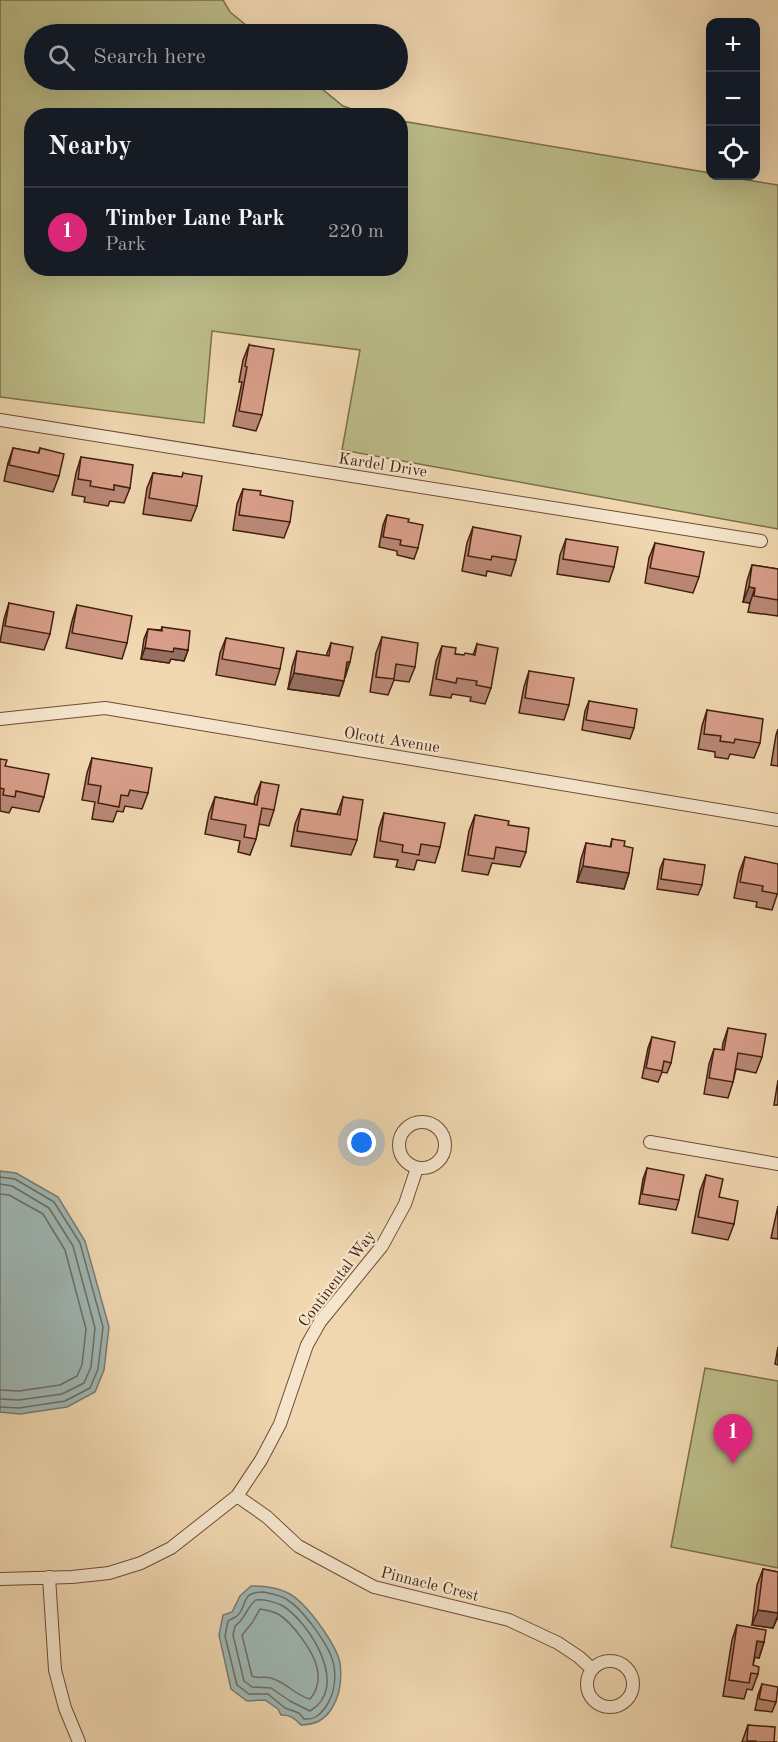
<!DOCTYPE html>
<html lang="en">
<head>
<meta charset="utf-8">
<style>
  body { margin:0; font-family:"Old Standard TT",serif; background:#242831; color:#f1f3f6 }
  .controls { position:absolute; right:18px; top:18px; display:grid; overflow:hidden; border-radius:12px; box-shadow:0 6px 24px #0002 }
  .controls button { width:54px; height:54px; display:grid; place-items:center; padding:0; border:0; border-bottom:2px solid #363941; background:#171b24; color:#f1f3f6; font:30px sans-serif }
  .you { position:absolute; left:362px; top:1143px; width:21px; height:21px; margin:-15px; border:4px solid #fff; border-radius:50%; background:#1a73e8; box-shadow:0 0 0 9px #1a73e833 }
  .badge { display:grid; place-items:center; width:39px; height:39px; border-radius:50%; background:#db2777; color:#fff; font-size:20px; font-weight:700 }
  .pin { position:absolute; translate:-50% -50px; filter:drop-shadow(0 2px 3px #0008) }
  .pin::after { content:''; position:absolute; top:32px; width:21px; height:18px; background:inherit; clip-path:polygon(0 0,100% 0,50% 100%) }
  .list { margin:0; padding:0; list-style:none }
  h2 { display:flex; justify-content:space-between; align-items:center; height:78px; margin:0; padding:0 24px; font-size:26px }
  h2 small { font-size:20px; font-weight:400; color:#9ea1a6 }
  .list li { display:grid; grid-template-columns:39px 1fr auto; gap:18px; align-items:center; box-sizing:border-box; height:90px; padding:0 24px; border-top:2px solid #363941 }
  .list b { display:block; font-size:22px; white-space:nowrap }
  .list p { margin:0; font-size:20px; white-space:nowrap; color:#9ea1a6 }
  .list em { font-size:20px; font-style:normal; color:#9ea1a6 }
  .icon { flex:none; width:33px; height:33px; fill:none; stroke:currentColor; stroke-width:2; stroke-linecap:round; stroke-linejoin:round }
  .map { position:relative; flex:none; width:778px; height:1742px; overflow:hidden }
  .search { position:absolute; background:#171b24; box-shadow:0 6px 24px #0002; left:24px; top:24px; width:384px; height:66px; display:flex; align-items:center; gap:15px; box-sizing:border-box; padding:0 21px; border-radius:33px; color:#9ea1a6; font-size:22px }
  .panel { position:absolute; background:#171b24; box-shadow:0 6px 24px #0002; left:24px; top:108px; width:384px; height:168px; border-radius:24px }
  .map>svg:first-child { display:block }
  .green { fill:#bcbd89; stroke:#7e6e4c; stroke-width:1.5 }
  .water { fill:#9eb7b5; stroke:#797a73; stroke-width:1.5 }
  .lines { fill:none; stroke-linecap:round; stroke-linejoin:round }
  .shore { stroke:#706b62; stroke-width:1.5 }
  .street-casing { stroke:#6d4d37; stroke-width:14 }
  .street { stroke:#f5e5cc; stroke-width:12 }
  .wall { fill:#ba8876; stroke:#411f0f; stroke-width:1.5 }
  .shaded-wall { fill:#976f60; stroke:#411f0f; stroke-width:1.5 }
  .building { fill:#d89e89; stroke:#411f0f; stroke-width:1.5 }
  .labels { text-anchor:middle; stroke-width:4.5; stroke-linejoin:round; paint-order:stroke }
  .street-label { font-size:16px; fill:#411f0f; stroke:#f5e5cc }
</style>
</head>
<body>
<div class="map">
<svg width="778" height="1742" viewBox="0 0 778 1742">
  <rect width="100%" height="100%" fill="#f0d7b0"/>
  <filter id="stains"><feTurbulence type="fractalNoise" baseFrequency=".00333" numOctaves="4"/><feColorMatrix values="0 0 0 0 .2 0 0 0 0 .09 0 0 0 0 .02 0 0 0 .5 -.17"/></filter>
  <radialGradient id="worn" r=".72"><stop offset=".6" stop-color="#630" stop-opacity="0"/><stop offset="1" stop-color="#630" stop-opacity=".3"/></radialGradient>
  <path class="green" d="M0,0H223L230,12L257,34H34V80H311L343,106L370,115L32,116V268H400L401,121L710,173V176H722L778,185V529L342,450L360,350L212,331L204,423L0,397Z
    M705,1368L778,1381V1568L671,1547Z"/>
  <path class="water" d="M0,1171L16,1173L58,1197L85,1241L109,1327L104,1370L95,1392L67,1407L20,1414L0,1412Z
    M251,1586C263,1586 277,1587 288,1593C306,1602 336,1644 340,1663C342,1679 340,1695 332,1708C325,1720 315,1725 301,1725C296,1719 290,1714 281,1715L278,1709L265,1700L247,1701L231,1689L219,1635L223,1615L232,1612L240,1596Z"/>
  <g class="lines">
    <path class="shore" d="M0,1177L15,1179L54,1202L80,1243L103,1327L98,1369L90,1388L65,1401L19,1408L0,1407
      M0,1184L12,1186L49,1208L73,1246L95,1328L91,1367L84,1383L62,1394L19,1400L0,1399
      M0,1194L9,1195L43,1214L65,1250L86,1329L82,1365L77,1376L60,1385L19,1391L0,1390
      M264,1592C271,1594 280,1595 286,1599C303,1609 331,1647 334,1666C336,1679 334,1694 327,1705C321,1714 315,1720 304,1719L299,1713L285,1708L268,1694H249L237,1685L225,1636L228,1621C231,1619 234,1618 237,1616C249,1605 239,1592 264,1592Z
      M256,1600C264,1599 276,1602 283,1606C311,1624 350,1688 310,1711L290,1701L271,1688L252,1687L244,1681L233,1635L235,1626C246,1619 246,1607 256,1600Z
      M260,1609C266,1610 273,1611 278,1614C292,1622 314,1652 317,1668C320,1679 317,1691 310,1699C296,1696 286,1682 271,1678C264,1676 258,1679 252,1676L242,1635L252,1623Z"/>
    <defs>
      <path id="street" d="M0,420L761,541
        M0,719L105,708L778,820
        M399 1145a23 23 0 1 1 46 0a23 23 0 1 1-46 0Z
        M650,1142L778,1164
        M237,1496L267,1517L298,1546L374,1587L509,1620L558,1643L579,1657L592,1669
        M49,1577L55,1670L65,1708L79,1742
        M0,1579L72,1577L109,1573L141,1563L171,1548L237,1496L261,1460L280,1424L307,1345L320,1322L382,1246L405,1204L417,1168
        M587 1684a23 23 0 1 1 46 0a23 23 0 1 1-46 0Z"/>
    </defs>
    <use href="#street" class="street-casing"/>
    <use href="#street" class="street"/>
  </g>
  <path class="wall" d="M249,345L262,415L256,431L233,426L242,382H239L243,360Z
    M13,448L38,453L40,448L59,476L53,492L4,481L8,463Z
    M81,457L130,488L124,503L110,501L108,506L84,502L85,497L72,495L76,473Z
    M153,473L182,477L183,473L197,506L191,521L143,514L147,488Z
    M243,489L260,495L290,522L284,538L233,530L237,504Z
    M387,515L408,522L418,548L414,559L397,555V551L379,547L383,525Z
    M473,527L516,560L511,576L487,571L486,576L462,571L467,543Z
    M566,539L614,567L609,582L557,574L560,555Z
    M655,543L699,577L693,593L645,583L649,558Z
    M752,565L778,569V616L748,612L750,603L743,602L747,581Z
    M9,603L50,634L44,650L0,642L4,619Z
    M77,605L127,643L122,659L66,648L72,621Z
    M162,627L188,650L184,661L171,659L169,663L141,659L144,639L148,629L161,630Z
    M382,637L415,667L409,682L394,680L388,695L370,692L376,653Z
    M226,638L280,669L275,685L216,675L220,653Z
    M331,643L345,677L339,696L288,689L292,667L297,651L326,656Z
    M477,644L491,688L485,704L470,701L471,697L452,694L451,698L430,695L436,661L442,646L455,654L464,655H473Z
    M529,671L569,705L564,720L519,713L524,687Z
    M589,701L634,728L630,739L582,730L585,711Z
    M707,710L760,743L754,758L730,754L728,759L715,757V752L698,749L702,726Z
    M778,729V766L771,765L776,735Z
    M92,758L148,793L142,809L125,806L123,812L117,811L113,822L92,819L95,802L82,800L87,773Z
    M0,759L5,766L44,797L39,812L12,807L9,813L0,811Z
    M261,782L274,810L269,826L259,824L256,839L250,855L238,852L240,841L205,834L209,813L215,797L254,804L255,797Z
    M343,797L357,840L351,855L291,846L295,824L301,809L337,814Z
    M384,813L440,847L435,863L417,860L414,870L396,867L398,860L374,857L379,828Z
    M475,815L508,825L526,852L520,867L492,863L488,875L462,871L469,831Z
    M612,839L624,846L629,873L624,889L577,882L581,859L586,843L610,847Z
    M745,857L778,892L772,910L756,907L757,902L734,898L739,873Z
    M664,859L702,885L698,895L657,889L660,869Z
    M728,1028L762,1057L756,1073L736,1069L733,1082L728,1098L704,1094L709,1064L714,1049L722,1050L723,1043Z
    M652,1037L671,1063L667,1073L662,1072L658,1082L642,1078L648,1048Z
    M778,1080V1105H774Z
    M647,1168L679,1200L676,1210L639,1204L643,1179Z
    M706,1175L719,1197L734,1224L728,1240L692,1233L700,1191Z
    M778,1206V1239L771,1238Z
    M778,1347V1365L775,1364Z
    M763,1569L778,1572V1619H777L773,1628L752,1625L757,1585Z
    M737,1625L764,1642L759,1658L755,1657L753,1665L758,1674L752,1690L747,1689L744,1699L723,1696L732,1640Z
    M762,1684L776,1702L772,1712L755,1710L758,1695Z
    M748,1725L774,1742H777H742Z"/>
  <path class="shaded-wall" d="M749,587L755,588L750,603L743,602Z
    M145,648H174L188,650L184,661L171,659L169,663L141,659Z
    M347,662H350L345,678Z
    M294,673L344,681L339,696L288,689Z
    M583,866L629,873L624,889L577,882Z
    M758,1610L778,1613V1615L773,1628L752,1625Z
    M757,1641L764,1642L759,1658L752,1657Z"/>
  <path class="building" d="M249,345L274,349L262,415L239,411L247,367L245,366Z
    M13,448L39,453L40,448L64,454L59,476L9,465Z
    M81,457L133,465L130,488L114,485V490L90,486L91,481L78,479Z
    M153,473L182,477L183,473L202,476L197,506L149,498Z
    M243,489L261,491L260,495L293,501L290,522L239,515Z
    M387,515L409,519L408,522L423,525L418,548L400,545L401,540L383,537Z
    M473,527L521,536L516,560L492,556L491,560L468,556Z
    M566,539L618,547L614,567L563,559Z
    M655,543L704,552L699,577L650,568Z
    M752,565L778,569V600L754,596L755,588L749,587Z
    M9,603L54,612L50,634L5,626Z
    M77,605L132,616L127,643L72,633Z
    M162,627L190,631L188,650L174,648L173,652L145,648L148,629L162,631Z
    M382,637L418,643L415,667L396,664L394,679L376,677Z
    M226,638L284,648L280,669L222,659Z
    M331,643L353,647L350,662H347L344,681L294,673L297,651L329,656Z
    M477,644L498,648L491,688L476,685L477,681L457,678L456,683L436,679L442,646L456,648L455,654L464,655L465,653L475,655Z
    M529,671L574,678L569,705L525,698Z
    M589,701L637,709L634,728L586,720Z
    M707,710L763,719L760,743L735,739L734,743L720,741L721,736L704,734Z
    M92,758L152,768L148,793L130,790L128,796L121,795L119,807L98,803L101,786L88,784Z
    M0,759L7,760L5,766L49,774L44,797L16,791L15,797L3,795L4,789L0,788Z
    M261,782L279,785L274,810L262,808L256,839L244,837L246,825L211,819L215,797L257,805Z
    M343,797L363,800L357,840L297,831L301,809L340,815Z
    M384,813L445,823L440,847L421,844L419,855L402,852L403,845L380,841Z
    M475,815L509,821L508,825L529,828L526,852L496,847L494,859L468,855Z
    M612,839L625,841L624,846L633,848L629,873L583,866L586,843L611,847Z
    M745,857L778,864V894L762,891L763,886L740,882Z
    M664,859L705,865L702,885L661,879Z
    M728,1028L766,1034L762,1057L738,1053L733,1082L709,1078L714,1049L724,1050Z
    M652,1037L675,1042L671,1063L664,1061L662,1071L646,1068Z
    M647,1168L684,1175L679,1200L642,1194Z
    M706,1175L723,1179L719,1197L738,1201L734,1224L698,1217Z
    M763,1569L778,1572V1613L758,1610Z
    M737,1625L766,1630L764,1642L757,1641L753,1665L759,1667L758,1674L751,1673L749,1683L729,1680Z
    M762,1684L778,1687L776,1702L759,1699Z
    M748,1725L775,1727L774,1742H777H756V1741H747Z"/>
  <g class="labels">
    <g class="street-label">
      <text transform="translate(383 464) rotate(9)" y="6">Kardel Drive</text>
      <text transform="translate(392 739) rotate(9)" y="6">Olcott Avenue</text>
      <text transform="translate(336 1278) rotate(-53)" y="6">Continental Way</text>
      <text transform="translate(430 1583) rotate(14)" y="6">Pinnacle Crest</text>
    </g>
  </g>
  <rect width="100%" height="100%" filter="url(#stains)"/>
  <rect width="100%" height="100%" fill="url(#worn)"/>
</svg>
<div class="controls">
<button>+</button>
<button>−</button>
<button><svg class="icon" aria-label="locate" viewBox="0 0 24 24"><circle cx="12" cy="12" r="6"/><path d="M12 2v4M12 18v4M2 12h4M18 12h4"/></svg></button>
</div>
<div class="you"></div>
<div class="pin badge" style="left:733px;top:1464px">1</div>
<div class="search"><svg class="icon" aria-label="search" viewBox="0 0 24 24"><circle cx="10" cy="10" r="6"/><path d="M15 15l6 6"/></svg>Search here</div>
<section class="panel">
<h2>Nearby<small></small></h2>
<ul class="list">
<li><span class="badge">1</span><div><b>Timber Lane Park</b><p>Park</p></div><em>220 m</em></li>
</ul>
</section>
</div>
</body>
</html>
